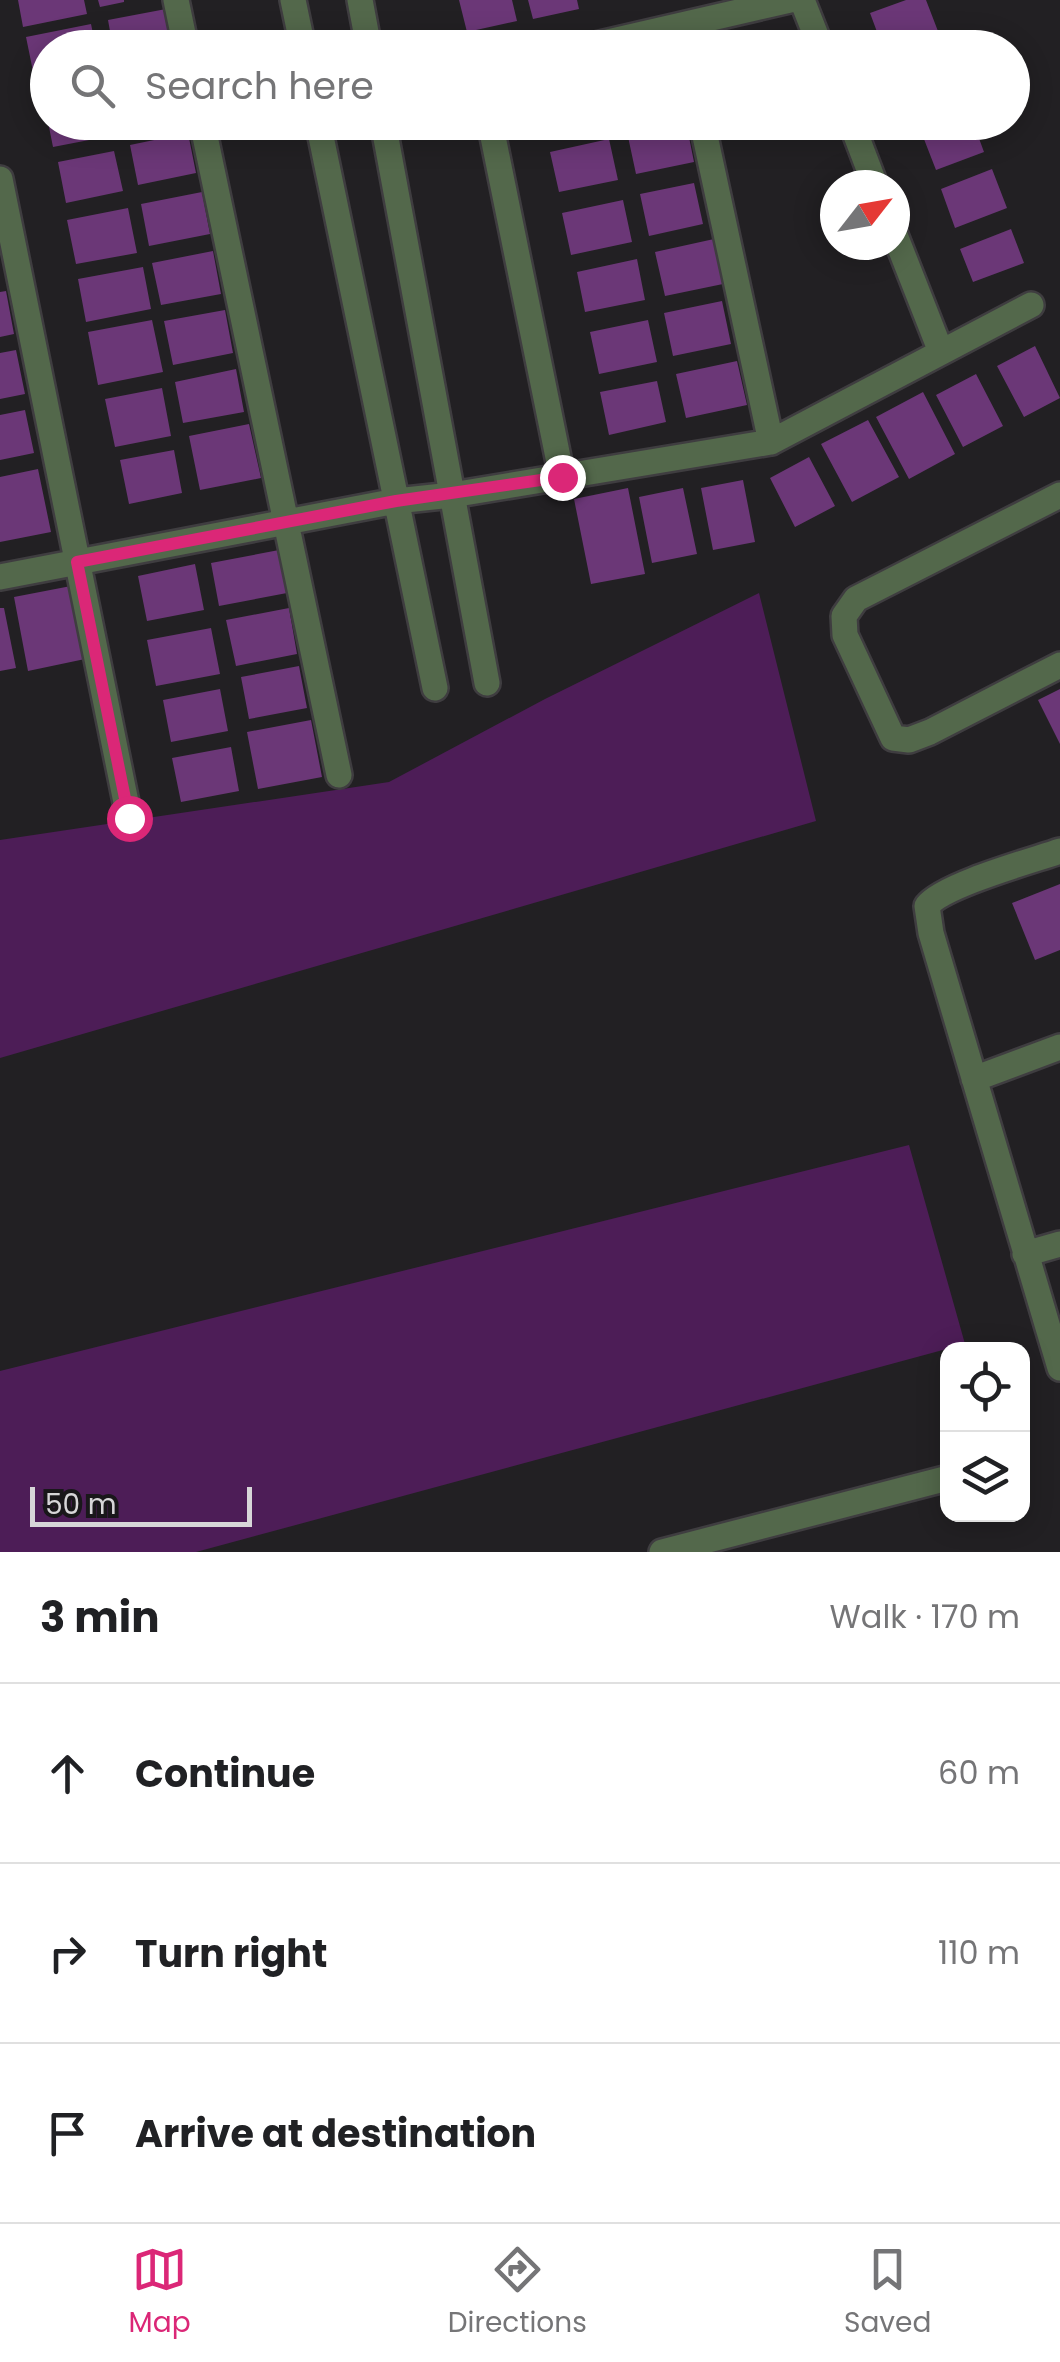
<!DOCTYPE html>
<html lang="en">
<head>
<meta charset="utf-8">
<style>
  body { margin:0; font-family:Poppins,sans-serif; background:#f2f2f2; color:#202124 }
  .controls { position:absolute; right:30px; bottom:30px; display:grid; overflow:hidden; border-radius:20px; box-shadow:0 5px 25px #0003 }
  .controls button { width:90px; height:90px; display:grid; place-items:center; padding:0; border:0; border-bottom:2px solid #e0e0e0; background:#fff; color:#202124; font:50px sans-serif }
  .compass { position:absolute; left:820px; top:170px; width:90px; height:90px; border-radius:50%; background:#fff; box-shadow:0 5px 25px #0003; rotate:59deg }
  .scale { position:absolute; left:30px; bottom:25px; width:222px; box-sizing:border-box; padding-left:10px; border:5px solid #d7d6d8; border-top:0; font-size:28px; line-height:35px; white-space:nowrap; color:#d7d6d8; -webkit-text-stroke:8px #19171a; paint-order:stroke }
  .stop { position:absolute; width:30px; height:30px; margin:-22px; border:8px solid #db2777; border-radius:50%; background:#fff }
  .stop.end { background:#db2777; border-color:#fff; box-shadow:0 2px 10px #0008 }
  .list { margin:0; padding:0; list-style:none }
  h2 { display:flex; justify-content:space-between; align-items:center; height:130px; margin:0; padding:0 40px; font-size:42px }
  h2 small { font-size:32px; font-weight:400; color:#757577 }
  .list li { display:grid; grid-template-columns:65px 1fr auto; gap:30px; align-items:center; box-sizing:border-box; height:180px; padding:0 40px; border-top:2px solid #e0e0e0 }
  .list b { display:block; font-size:38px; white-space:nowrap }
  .list em { font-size:32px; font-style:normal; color:#757577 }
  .icon { flex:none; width:55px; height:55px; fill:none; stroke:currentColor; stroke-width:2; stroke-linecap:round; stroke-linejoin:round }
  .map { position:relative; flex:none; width:1060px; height:1552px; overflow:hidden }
  .search { position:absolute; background:#fff; box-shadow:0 5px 25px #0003; left:30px; right:30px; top:30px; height:110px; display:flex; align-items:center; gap:25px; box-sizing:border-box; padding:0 35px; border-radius:55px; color:#757577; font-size:38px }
  .sheet { height:670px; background:#fff }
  nav { display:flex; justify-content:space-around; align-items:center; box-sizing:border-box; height:140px; border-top:2px solid #e0e0e0; background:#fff; font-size:28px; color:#757577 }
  nav a { display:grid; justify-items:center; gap:5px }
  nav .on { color:#db2777 }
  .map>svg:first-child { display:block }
  .green { fill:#4d1d57 }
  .building { fill:#6b3777 }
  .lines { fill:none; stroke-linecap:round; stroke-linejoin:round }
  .minor-casing { stroke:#3f3d40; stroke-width:30 }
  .minor { stroke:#53684b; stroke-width:25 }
  .route { stroke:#db2777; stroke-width:12 }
</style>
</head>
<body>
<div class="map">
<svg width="1060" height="1552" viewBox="0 0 1060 1552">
  <rect width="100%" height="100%" fill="#222023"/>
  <path class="green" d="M759,593L816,821L0,1058V840L389,782L545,699Z
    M909,1145L965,1344L196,1552H0V1371Z"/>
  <path class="building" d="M18,0H84L87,14L23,27Z
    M98,0H124V2L100,7Z
    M459,0H512L517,21L467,32Z
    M528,0H577L579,9L533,19Z
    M906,0H926L941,39L917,48H883L870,13Z
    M166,9L173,48H113L108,20Z
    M91,24L96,48H48V84L36,86L26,37Z
    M48,122H113L115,135L53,147Z
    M537,122H598V124L540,137Z
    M674,122H686L694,162L636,174L627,132Z
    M953,122H973L984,152L936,170L922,134Z
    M188,133L196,173L138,185L130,145Z
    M609,139L618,180L559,192L550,152Z
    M114,151L123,191L66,203L58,162Z
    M992,169L1007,208L955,228L941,189Z
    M694,183L703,224L649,236L640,194Z
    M202,192L210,234L149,246L141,204Z
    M623,200L632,242L571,255L562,213Z
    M128,208L137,253L76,264L67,220Z
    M1011,229L1024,263L973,282L960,249Z
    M714,239L723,284L665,296L655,252Z
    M213,251L221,294L161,305L152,263Z
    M637,259L645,300L585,312L577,272Z
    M143,267L151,309L86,322L78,279Z
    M6,291L14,334L0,337V292Z
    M722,301L731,344L673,356L664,313Z
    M225,310L233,353L173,365L164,321Z
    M152,320L163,372L98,385L88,332Z
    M648,320L657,362L599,374L590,332Z
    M1035,346L1060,398L1024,417L997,366Z
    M16,350L25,394L0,399V353Z
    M737,361L747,405L686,418L676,374Z
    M236,369L244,412L183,423L175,382Z
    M976,374L1003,426L963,447L936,395Z
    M657,381L666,422L609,435L600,392Z
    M162,388L171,436L115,447L105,399Z
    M923,392L955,454L909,479L876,417Z
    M25,410L34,453L0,460V415Z
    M868,420L899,477L852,502L821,444Z
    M249,424L261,478L200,490L189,436Z
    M174,450L182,493L129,504L120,460Z
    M809,457L835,506L795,527L770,478Z
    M38,469L51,532L0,542V477Z
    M743,480L755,542L713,550L701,488Z
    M628,488L645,574L591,584L574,499Z
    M683,488L697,554L652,563L639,497Z
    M279,550L287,593L219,606L211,563Z
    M195,564L204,610L147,621L138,576Z
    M71,586L85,659L28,671L14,597Z
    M0,608H4L16,668L0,671Z
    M289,608L297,654L236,666L226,620Z
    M211,628L220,674L156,686L147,640Z
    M299,666L307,708L249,719L241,677Z
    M220,689L228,731L171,742L163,700Z
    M1060,689V744L1038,700Z
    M311,720L322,777L258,789L247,732Z
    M231,747L239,791L181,802L172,758Z
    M1060,884V950L1035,960L1012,903Z"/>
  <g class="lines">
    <defs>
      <path id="minor" d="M176,0L186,48
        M293,0L303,48
        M360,0L369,48
        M802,0L821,48
        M582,48L790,0
        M202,122L339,775
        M318,122L435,688
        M383,122L487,683
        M490,122L562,477
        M702,122L771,442
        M851,122L875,185
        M0,179L129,817
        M895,235L941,352
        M1060,495L856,599L844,616L845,635L893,738L909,740L930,732L1060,665
        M0,577L396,501L452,495L771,442L1031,305
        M1060,851C1031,861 943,885 927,906L931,933L1060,1368
        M974,1079L1060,1047
        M1025,1254L1060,1244
        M662,1552L948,1478"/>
    </defs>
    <use href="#minor" class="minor-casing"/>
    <use href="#minor" class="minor"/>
  </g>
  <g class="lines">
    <path class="route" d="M129,818L77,562L396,501L562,477"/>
  </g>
</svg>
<div class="controls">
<button><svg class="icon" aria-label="locate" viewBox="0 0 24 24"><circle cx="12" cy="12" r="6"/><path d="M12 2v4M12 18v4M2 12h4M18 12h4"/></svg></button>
<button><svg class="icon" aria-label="layers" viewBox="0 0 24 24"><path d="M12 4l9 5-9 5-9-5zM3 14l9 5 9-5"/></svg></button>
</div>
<svg class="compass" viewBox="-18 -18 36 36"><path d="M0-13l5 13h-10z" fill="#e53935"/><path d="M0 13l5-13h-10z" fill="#757577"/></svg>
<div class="scale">50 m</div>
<div class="stop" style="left:129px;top:818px"></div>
<div class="stop end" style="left:562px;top:477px"></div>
<div class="search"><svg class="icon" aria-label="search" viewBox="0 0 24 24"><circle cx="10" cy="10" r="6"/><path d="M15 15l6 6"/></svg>Search here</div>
</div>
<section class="sheet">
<h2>3 min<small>Walk · 170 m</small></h2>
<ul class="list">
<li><svg class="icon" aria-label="ahead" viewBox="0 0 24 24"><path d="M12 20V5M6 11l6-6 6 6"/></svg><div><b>Continue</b></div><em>60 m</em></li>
<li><svg class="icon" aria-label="right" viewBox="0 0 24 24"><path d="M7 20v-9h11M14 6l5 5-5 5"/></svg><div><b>Turn right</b></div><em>110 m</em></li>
<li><svg class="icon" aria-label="arrive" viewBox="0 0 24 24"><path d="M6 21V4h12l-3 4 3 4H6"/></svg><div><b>Arrive at destination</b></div></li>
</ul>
</section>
<nav>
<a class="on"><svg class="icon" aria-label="map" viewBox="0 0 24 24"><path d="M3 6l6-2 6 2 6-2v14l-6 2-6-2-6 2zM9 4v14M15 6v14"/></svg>Map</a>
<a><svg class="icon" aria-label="directions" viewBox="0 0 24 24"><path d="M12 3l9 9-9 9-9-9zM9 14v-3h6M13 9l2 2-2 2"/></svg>Directions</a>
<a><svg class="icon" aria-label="saved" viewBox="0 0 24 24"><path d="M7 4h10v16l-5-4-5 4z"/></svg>Saved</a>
</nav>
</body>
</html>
